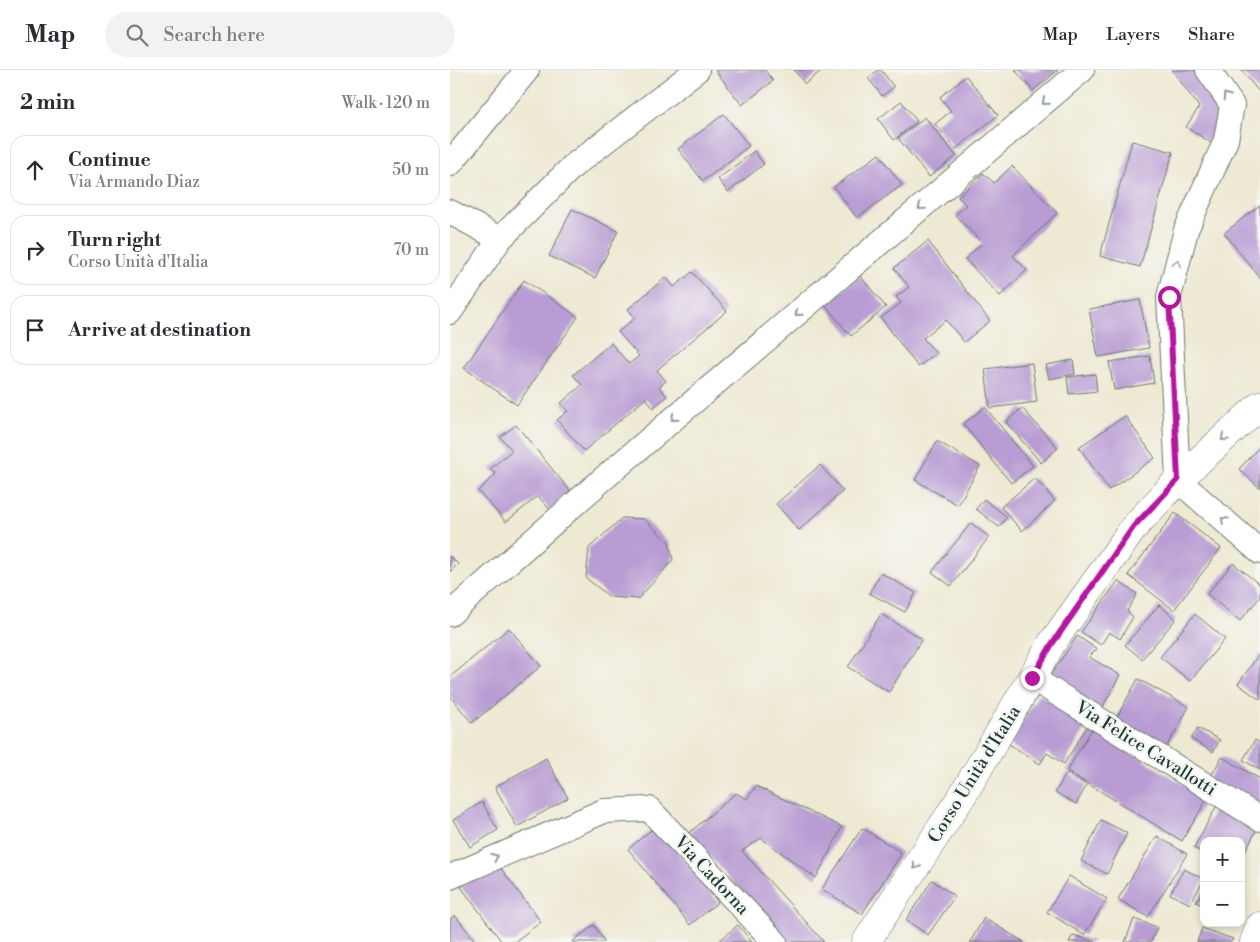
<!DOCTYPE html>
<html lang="en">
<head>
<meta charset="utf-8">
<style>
  body { margin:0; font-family:"Libre Bodoni",serif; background:#f2f2f3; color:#2b2b33 }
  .controls { position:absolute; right:15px; bottom:15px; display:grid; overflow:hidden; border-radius:10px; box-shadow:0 2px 8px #0003 }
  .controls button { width:45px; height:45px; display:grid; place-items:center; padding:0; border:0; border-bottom:1px solid #e1e1e2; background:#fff; color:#2b2b33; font:25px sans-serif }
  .stop { position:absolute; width:15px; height:15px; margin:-11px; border:4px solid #b5179e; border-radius:50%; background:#fff }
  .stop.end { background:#b5179e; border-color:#fff; box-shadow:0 1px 5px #0008 }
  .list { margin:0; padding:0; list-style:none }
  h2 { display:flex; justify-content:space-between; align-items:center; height:65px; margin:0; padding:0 20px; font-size:21px }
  h2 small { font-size:16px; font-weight:400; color:#7c7c81 }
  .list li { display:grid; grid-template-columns:32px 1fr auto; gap:15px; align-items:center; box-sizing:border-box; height:70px; margin:0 10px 10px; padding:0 10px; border:1px solid #e1e1e2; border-radius:15px }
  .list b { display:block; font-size:19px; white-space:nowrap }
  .list p { margin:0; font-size:16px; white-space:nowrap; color:#7c7c81 }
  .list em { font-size:16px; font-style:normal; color:#7c7c81 }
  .icon { flex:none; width:28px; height:28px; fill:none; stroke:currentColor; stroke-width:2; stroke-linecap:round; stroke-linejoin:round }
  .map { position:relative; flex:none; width:810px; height:872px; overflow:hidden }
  header { display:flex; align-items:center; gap:30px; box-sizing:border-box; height:70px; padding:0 25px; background:#fff; border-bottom:1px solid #e1e1e2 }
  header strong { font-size:24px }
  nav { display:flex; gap:28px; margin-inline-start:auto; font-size:18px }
  .search { width:350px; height:45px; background:#f2f2f3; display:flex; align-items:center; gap:12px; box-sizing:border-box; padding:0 18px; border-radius:28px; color:#7c7c81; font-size:19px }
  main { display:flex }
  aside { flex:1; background:#fff }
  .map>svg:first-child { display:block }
  .building { fill:#b89cd3 }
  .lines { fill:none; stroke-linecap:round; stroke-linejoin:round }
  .minor-casing { stroke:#67796c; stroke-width:26 }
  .major-casing { stroke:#67796c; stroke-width:29 }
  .minor { stroke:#fff; stroke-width:24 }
  .major { stroke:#fff; stroke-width:28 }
  .oneway { stroke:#8f9e9a }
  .route { stroke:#b5179e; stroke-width:6 }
  .labels { text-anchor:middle; stroke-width:5; stroke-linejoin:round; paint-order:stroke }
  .street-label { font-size:18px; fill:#1f3d34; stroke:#f6f6f2 }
</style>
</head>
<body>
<header>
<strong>Map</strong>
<div class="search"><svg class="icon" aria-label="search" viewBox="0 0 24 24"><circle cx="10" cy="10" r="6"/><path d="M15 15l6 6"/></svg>Search here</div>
<nav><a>Map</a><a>Layers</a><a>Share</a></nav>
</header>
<main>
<aside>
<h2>2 min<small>Walk · 120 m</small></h2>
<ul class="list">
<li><svg class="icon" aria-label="ahead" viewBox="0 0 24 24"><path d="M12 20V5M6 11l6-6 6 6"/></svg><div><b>Continue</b><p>Via Armando Diaz</p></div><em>50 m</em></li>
<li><svg class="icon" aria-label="right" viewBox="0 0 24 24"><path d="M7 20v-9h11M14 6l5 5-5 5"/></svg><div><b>Turn right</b><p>Corso Unità d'Italia</p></div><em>70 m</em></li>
<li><svg class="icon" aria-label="arrive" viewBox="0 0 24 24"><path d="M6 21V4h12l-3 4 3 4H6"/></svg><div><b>Arrive at destination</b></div></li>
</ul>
</aside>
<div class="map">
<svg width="810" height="872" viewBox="0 0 810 872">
  <rect width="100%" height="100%" fill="#f6f6f2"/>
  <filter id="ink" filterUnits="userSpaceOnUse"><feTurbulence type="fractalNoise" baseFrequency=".02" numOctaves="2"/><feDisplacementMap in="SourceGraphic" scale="10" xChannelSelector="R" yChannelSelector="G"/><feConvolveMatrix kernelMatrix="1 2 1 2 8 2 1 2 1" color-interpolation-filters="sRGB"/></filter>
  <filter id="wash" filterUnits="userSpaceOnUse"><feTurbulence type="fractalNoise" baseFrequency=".0096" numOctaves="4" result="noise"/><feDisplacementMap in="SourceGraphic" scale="20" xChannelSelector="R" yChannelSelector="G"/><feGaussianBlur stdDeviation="1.12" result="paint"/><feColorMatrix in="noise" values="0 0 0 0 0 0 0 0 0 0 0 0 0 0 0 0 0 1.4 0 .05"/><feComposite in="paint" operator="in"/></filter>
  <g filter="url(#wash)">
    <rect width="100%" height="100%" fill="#eee9d3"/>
    <g id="blocks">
      <path class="building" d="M265,0H315L323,11L292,35Z
        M344,0H372L355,14Z
        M428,0H431L444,17L432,26L418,8Z
        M565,0H608L583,21Z
        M722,0H752L775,47L763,74L736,57L749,37Z
        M791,0H810V23Z
        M516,6L548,45L506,79L485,54L501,41L490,27Z
        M451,31L467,51L444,70L428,49Z
        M274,44L299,76L253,111L228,79Z
        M475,47L506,86L479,107L448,68Z
        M682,71L723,82L690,197L650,186Z
        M304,81L314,94L278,122L268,109Z
        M429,84L452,115L407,148L384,117Z
        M562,96L607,143L563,186L577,200L550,226L515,189L532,173L505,145L516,135L508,127L533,103L544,113Z
        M810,135V208L774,163Z
        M122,139L168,161L145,208L99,186Z
        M478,171L540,251L514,272L496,250L473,268L486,283L468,297L431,248L451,233L446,227L459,217L444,198Z
        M242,202L277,241L207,300L216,311L209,317L217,326L203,338L196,328L134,381L107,350L118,341L111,333L132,315L123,305L161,273L179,294L189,286L168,262L185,248L178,239L216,207L224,217Z
        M410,206L436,237L401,266L375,235Z
        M74,210L128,247L67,335L14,298Z
        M690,230L699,278L648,287L639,239Z
        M700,286L704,313L664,320L659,292Z
        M623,290L625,304L599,309L596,295Z
        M582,293L587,332L540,338L535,299Z
        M645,304L647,321L619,324L617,307Z
        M535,337L583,396L561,413L513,354Z
        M572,338L608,378L591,393L556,352Z
        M675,346L705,388L659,420L629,377Z
        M66,355L121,422L100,440L88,426L56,452L28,421L46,404L40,399L62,380L50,367Z
        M487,371L530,396L508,435L465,410Z
        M810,376V418L789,399Z
        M370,395L393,421L349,460L326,434Z
        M585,408L605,431L572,461L551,437Z
        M534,429L557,447L549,457L526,439Z
        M725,443L771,478L724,540L678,505Z
        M172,448L194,449L219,472L223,490L188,529L160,527L136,508L139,478Z
        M521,453L539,467L501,516L482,502Z
        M0,486L8,494L0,502Z
        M783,493L810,515V527L790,551L757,524Z
        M431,503L466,523L455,542L419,523Z
        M668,511L687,524L677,541L683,547L670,569L659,562L651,575L631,562Z
        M709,535L726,549L692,589L675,575Z
        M431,544L472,569L439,622L398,597Z
        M745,544L775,569L740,611L710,587Z
        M59,558L91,596L22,653L0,626V607Z
        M627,566L647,579L639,587L670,605L649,644L600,606Z
        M810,583V630L788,614Z
        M688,609L739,637L715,680L664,652Z
        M589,624L639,653L614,694L597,683L590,694L559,674Z
        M748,658L770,670L763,682L741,669Z
        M642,659L757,729L732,771L617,701Z
        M805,670L810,673V700L793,690Z
        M772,687L810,709V742L758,711Z
        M96,688L118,728L67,757L45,717Z
        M617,703L637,715L626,734L605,722Z
        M306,716L392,757L366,808L311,768L292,781L374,872H336L239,763L286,723L297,729Z
        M32,732L48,760L20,777L3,750Z
        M767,735L808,757L791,789V771H754V783L744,778Z
        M651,750L677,763L657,804L631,791Z
        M206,756L268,832L240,855L178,779Z
        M412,758L452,783L412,844L372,819Z
        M707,766L737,784L698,847L668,829Z
        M46,792L91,852L64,872H52L11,817Z
        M734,799L754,809L740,834L720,824Z
        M619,806L657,829L634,865L597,842Z
        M482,810L505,826L478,865L456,850Z
        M754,819V836L746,832Z
        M5,845L26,872H0V849Z
        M534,848L574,872H520Z
        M684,849L707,857L701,872H675Z
        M144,855L155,872H122Z
        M288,855L302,872H268Z
        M752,858L783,869L781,872H747Z
        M623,865L645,872H619Z"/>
    </g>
  </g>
  <g filter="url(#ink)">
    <use href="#blocks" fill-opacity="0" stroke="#67796c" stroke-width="1"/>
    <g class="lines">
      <defs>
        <path id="minor" d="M758,0L782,35L776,70L736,160L719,227L728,410L810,482
          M0,94L77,0
          M0,142L50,169
          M0,242L50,169L123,96L247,0
          M0,544L146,415L632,0
          M582,608L810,749
          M0,807L154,741L199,739L325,872"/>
        <path id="major" d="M416,872L514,723L602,573L685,456L728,410L810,335
          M804,872L810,856"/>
      </defs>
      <use href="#minor" class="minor-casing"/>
      <use href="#major" class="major-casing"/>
      <use href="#minor" class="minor"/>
      <use href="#major" class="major"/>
    </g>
    <defs><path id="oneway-chevron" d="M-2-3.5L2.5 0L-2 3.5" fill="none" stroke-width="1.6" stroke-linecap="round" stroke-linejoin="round" transform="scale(1.25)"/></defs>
    <g class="oneway">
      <use href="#oneway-chevron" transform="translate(776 26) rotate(-125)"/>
      <use href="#oneway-chevron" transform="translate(595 32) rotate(140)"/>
      <use href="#oneway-chevron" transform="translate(471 137) rotate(140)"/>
      <use href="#oneway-chevron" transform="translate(727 193) rotate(-76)"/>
      <use href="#oneway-chevron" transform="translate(348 243) rotate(140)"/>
      <use href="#oneway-chevron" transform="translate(224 348) rotate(140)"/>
      <use href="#oneway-chevron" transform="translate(774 368) rotate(138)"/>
      <use href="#oneway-chevron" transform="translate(774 450) rotate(-138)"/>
      <use href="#oneway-chevron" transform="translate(45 787) rotate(-24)"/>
      <use href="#oneway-chevron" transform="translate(466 796) rotate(123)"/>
    </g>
  </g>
  <g class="lines" filter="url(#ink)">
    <path class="route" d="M582,608L602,574L684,456L728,410L719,227"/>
  </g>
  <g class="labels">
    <g class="street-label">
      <text transform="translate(696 678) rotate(32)" y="6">Via Felice Cavallotti</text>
      <text transform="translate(524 704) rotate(-58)" y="6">Corso Unità d'Italia</text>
      <text transform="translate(262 805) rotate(47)" y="6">Via Cadorna</text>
    </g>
  </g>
</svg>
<div class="controls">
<button>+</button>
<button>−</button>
</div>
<div class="stop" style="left:719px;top:227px"></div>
<div class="stop end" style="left:582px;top:608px"></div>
</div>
</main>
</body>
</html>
